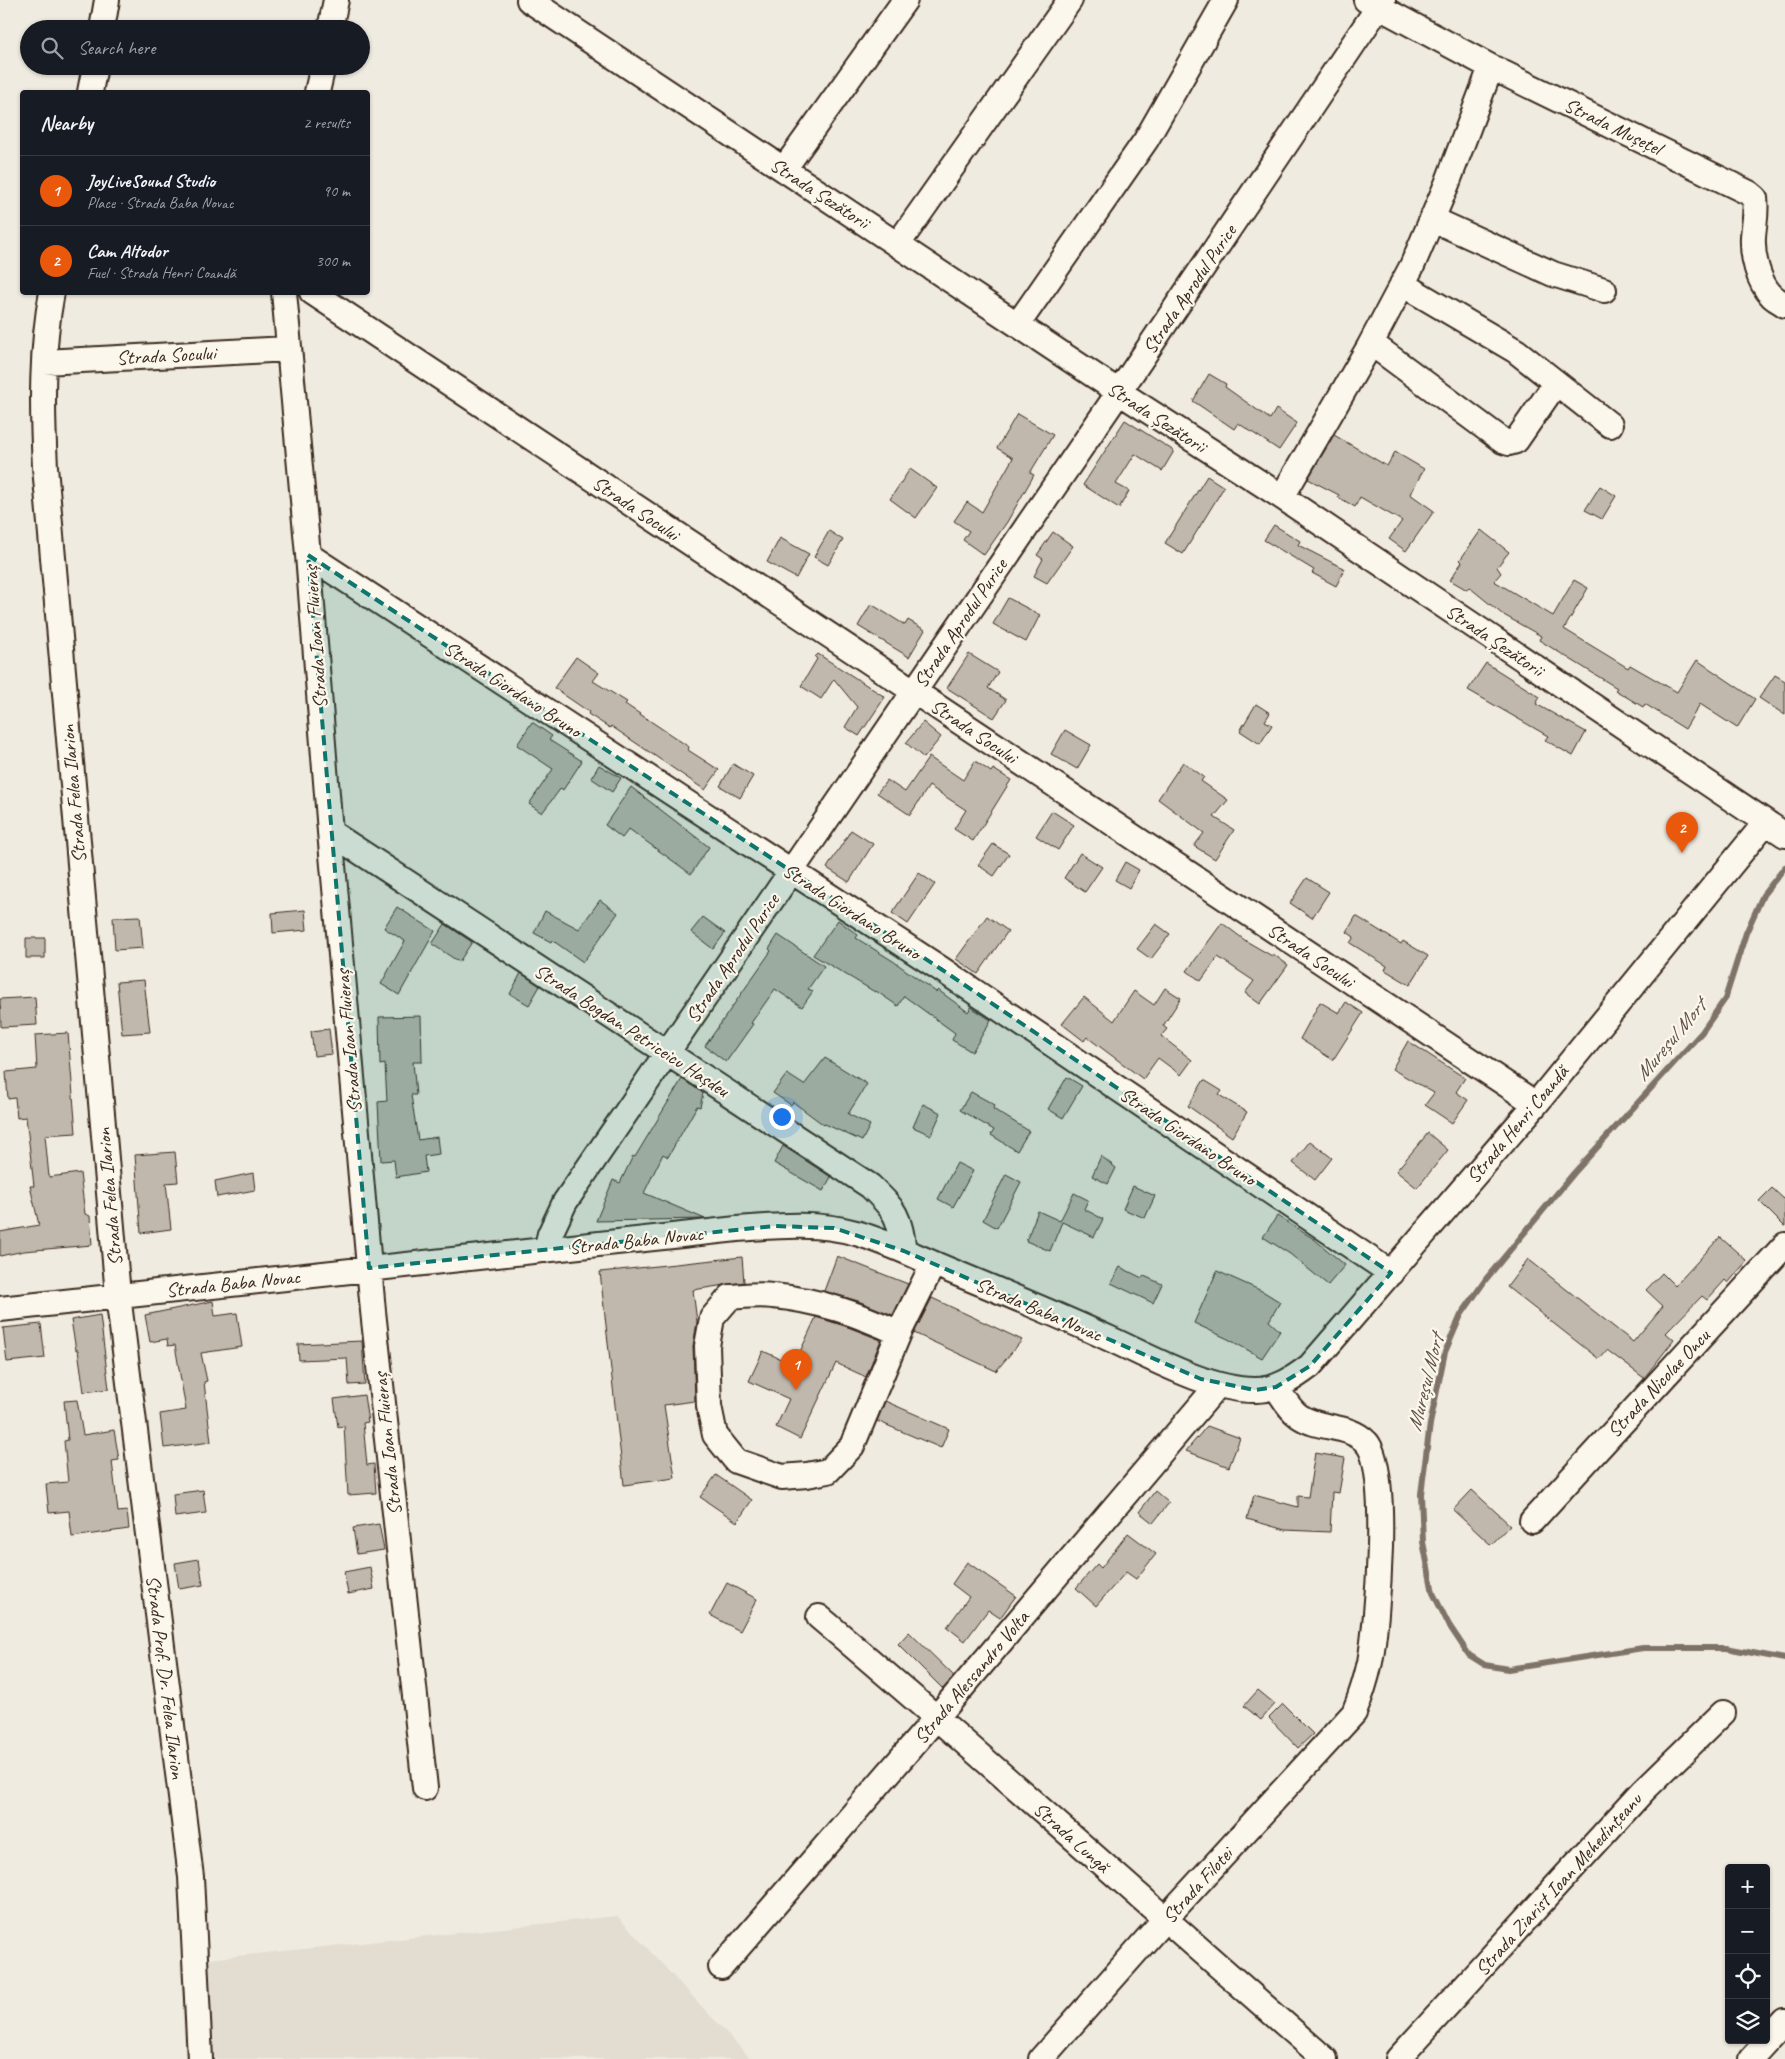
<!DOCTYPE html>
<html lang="en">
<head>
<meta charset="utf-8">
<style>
  body { margin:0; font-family:Caveat,sans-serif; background:#242831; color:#f1f3f6 }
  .controls { position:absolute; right:15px; bottom:15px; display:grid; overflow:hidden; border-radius:5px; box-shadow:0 1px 4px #0004 }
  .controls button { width:45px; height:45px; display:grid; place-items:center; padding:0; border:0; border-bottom:1px solid #363941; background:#171b24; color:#f1f3f6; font:25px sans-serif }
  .you { position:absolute; left:781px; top:1116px; width:18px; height:18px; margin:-12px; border:4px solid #fff; border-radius:50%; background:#1a73e8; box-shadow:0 0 0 8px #1a73e833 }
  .badge { display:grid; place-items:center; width:32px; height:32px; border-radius:50%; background:#ea580c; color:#fff; font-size:16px; font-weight:700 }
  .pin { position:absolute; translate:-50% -41px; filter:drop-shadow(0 1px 2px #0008) }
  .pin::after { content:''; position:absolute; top:26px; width:18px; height:15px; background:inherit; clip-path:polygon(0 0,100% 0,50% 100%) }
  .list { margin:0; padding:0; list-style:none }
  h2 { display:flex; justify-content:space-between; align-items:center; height:65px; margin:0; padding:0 20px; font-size:21px }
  h2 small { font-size:16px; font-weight:400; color:#9ea1a6 }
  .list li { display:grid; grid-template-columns:32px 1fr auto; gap:15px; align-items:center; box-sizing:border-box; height:70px; padding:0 20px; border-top:1px solid #363941 }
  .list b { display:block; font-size:19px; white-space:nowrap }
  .list p { margin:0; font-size:16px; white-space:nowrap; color:#9ea1a6 }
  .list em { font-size:16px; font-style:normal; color:#9ea1a6 }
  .icon { flex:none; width:28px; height:28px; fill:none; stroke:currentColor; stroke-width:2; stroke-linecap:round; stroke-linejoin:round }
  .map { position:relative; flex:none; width:1785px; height:2059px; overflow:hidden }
  .search { position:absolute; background:#171b24; box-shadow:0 1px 4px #0004; left:20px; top:20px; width:350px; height:55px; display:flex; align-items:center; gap:12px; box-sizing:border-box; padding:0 18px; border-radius:28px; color:#9ea1a6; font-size:19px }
  .panel { position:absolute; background:#171b24; box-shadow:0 1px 4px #0004; left:20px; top:90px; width:350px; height:205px; border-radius:5px }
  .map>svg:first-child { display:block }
  .built { fill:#e2dcd1 }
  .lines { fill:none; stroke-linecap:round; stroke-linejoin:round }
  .stream { stroke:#7f7367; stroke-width:6 }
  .building { fill:#c0b8ad; stroke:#3b2a1e }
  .minor-casing { stroke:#3b2a1e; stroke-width:28 }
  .minor { stroke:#fbf7ec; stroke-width:24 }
  .marked { fill:#0f766e; fill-opacity:0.2; stroke:#0f766e; stroke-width:4; stroke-dasharray:10 6; stroke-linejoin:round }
  .labels { text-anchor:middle; stroke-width:4.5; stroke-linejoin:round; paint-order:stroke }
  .street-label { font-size:20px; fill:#3b2a1e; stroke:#fbf7ec }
  .water-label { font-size:21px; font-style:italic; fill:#635448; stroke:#fbf7ec }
</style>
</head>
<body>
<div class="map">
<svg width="1785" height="2059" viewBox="0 0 1785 2059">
  <rect width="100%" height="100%" fill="#f0ebe0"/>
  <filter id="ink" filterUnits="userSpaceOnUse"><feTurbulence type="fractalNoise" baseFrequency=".02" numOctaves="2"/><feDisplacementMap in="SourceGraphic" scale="10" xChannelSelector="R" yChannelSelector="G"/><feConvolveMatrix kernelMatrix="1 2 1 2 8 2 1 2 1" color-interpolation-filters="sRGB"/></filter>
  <g filter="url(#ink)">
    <path class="built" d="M617,1916L751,2059H185L180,1962Z"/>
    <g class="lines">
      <path class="stream" d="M1785,867L1763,895L1746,933L1725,999L1702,1032L1574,1173L1486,1279L1461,1315L1445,1352L1430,1424L1421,1494L1423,1542L1433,1593L1449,1625L1469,1655L1485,1665L1508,1669L1643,1648H1726L1785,1659"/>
    </g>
    <path class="building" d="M1209,374L1226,384L1225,387L1270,419L1276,409L1297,423L1279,450L1238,423L1234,429L1193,401Z
      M1017,414L1053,435L1030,473L1034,475L1007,522L984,555L963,540L969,531L954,521L967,502L982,512L1013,458L997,448Z
      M1125,420L1174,451L1162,471L1135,454L1116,484L1129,491L1119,508L1083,485Z
      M1334,435L1387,466L1395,452L1424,469L1410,494L1434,511L1406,551L1389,539L1402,521L1360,497L1355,507L1338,497L1339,495L1308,479Z
      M910,469L937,488L916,518L890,499Z
      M1207,476L1224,487L1183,554L1165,543Z
      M1600,486L1616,496L1602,519L1585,510Z
      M1274,525L1300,541L1298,545L1345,569L1336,586L1312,573L1314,570L1264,540Z
      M1481,530L1509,552L1497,567L1501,573L1494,581L1553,616L1574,580L1588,588L1564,629L1628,668L1630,665L1677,692L1697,660L1755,699L1737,728L1700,704L1685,729L1645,704L1643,707L1615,690L1617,688L1539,640L1541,636L1502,614L1469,587L1467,590L1450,580L1462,562L1460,560Z
      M829,531L843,540L828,565L814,557Z
      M1053,532L1073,546L1047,583L1034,576L1043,559L1037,555Z
      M780,538L809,554L796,578L767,562Z
      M1008,598L1040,615L1026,642L993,624Z
      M871,604L905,625L908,620L925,630L909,657L858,626Z
      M818,654L885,697L859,736L845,727L857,707L834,679L821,699L801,686L817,659L815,657Z
      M969,654L998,672L988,688L1006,700L994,718L947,688Z
      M576,657L599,673L593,681L627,702L625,704L689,747L688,750L719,770L705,790L611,726L610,728L588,714L589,712L554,688Z
      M1486,663L1540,697L1536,704L1586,732L1573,756L1545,740L1548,736L1468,690Z
      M1775,675L1785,681V715L1759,698Z
      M1256,704L1270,713L1265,721L1272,725L1260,744L1240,731Z
      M532,722L552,736L549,740L582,761L563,790L561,788L542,813L529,804L553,769L517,745Z
      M923,722L941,737L924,758L906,743Z
      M1065,730L1091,745L1077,769L1051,754Z
      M929,757L963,780L975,761L991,772L993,769L1011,780L973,841L954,829L966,810L929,786L910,815L877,793L887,780L905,792Z
      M1183,762L1204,777L1201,781L1228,800L1214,817L1234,830L1215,859L1194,846L1204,833L1158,799Z
      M733,764L753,776L740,798L720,786Z
      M599,765L621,778L612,792L591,778Z
      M631,787L709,847L691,874L629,829L622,838L605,825Z
      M1052,811L1074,825L1058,850L1036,836Z
      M851,830L873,844L849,882L827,868Z
      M993,844L1009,854L994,876L978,865Z
      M1080,853L1102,867L1085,892L1064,878Z
      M1125,862L1139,870L1129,888L1115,880Z
      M919,873L935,884L908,924L892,913Z
      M1307,878L1329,892L1312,918L1290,903Z
      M600,900L618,913L583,962L552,940L551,942L534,933L545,911L579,929Z
      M397,907L435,931L399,995L381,984L405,941L384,928Z
      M305,910L307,930L273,933L272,913Z
      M140,916L143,948L115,950L113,917Z
      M987,916L1008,931L978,974L956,959Z
      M1356,916L1401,944L1403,941L1428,956L1410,985L1385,970L1387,966L1350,943L1354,937L1347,932Z
      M703,917L725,933L713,949L691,932Z
      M838,920L858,935L856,938L893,961L936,992L938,990L968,1012L971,1007L991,1020L972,1052L952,1040L955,1033L904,996L898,1006L876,991L875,992L813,955Z
      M1222,923L1246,941L1272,956L1273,954L1288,965L1260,1004L1245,993L1254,981L1218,957L1201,981L1187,971Z
      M445,924L472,942L459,962L432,944Z
      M1156,924L1170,934L1151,959L1137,949Z
      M778,935L824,966L808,989L813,991L802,1007L775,989L751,1023L753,1024L726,1062L705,1046L771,951L769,949Z
      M26,938H45V958H26Z
      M521,973L540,986L529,1005L510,994Z
      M144,980L150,1032L122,1034L117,982Z
      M1165,988L1181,998L1163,1026L1167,1029L1161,1036L1192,1060L1181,1075L1158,1058L1143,1079L1087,1037L1084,1041L1062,1024L1084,997L1114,1021L1134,991L1154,1005Z
      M35,997L37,1025L1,1027L0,999Z
      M1320,1002L1339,1013L1346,1002L1363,1013L1333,1060L1300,1039Z
      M421,1016L422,1062H413L416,1095H411L418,1140L437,1137L439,1154L424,1156L426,1172L396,1177L394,1160L381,1161L378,1102L387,1101L385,1064L380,1065L379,1017Z
      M329,1029L332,1054L314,1056L311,1031Z
      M68,1033L76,1133L45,1135L49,1177L80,1173L85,1214L90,1216L92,1245L24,1251L0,1256V1232L39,1225L30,1186H34L26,1117L17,1118L15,1098L8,1099L6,1072L37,1069L35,1035Z
      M1408,1041L1465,1078L1456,1092L1468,1100L1452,1123L1425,1105L1434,1093L1392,1069Z
      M825,1058L867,1084L848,1114L870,1125L862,1141L825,1124L824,1125L793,1102L791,1105L773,1093L787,1074L804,1085Z
      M1067,1077L1082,1086L1063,1118L1048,1109Z
      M682,1079L703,1093L700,1107L697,1106L668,1157L663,1154L644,1193L705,1219L596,1221L613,1180L620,1183L633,1156L635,1157Z
      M1204,1080L1222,1091L1219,1095L1247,1112L1232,1137L1188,1106Z
      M971,1092L995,1105L993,1109L1029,1131L1017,1151L991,1135L994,1130L960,1110Z
      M923,1104L941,1113L931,1135L913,1127Z
      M1428,1133L1448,1150L1417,1188L1396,1171Z
      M1310,1141L1332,1158L1315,1180L1293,1163Z
      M783,1146L831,1177L823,1191L774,1163Z
      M175,1152L178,1182L166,1183L171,1229L141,1233L135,1155Z
      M1101,1156L1116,1168L1108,1184L1092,1176Z
      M957,1163L973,1171L953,1207L938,1199Z
      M253,1173L255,1190L217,1197L215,1181Z
      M1006,1174L1021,1182L997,1228L983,1220Z
      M1133,1186L1155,1196L1145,1218L1123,1209Z
      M1772,1188L1785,1200V1227L1759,1201Z
      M1074,1193L1088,1200L1084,1209L1103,1219L1094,1237L1062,1222L1050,1251L1026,1241L1038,1211L1060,1221Z
      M1277,1216L1314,1239L1345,1265L1328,1285L1290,1254L1263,1237Z
      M1720,1237L1747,1261L1728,1283L1725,1280L1707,1300L1702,1296L1666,1333L1674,1340L1644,1378L1607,1350L1599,1359L1507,1287L1528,1259L1633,1342L1663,1306L1646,1290L1662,1273L1675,1286Z
      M837,1256L908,1284L893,1315L858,1301L824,1291Z
      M742,1257L744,1282L693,1290L697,1322L693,1346L695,1401L664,1405L675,1478L624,1485L600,1272Z
      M1120,1267L1142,1278L1144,1276L1162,1284L1153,1303L1111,1283Z
      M1217,1271L1264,1292L1280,1302L1269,1321L1280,1331L1262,1358L1228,1339L1194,1323Z
      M932,1298L1022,1340L996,1371L914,1333Z
      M213,1301L215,1316L237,1313L242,1347L201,1353L207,1381L204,1382L211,1442L164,1448L160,1414L186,1410L175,1345L168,1346L167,1339L150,1342L145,1315Z
      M100,1315L109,1389L84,1392L78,1350H76L71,1320Z
      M816,1317L848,1327L881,1340L866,1377L836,1363L800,1439L776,1427L789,1399L749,1381L763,1351L794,1365Z
      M41,1324L45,1358L7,1362L3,1328Z
      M362,1341L365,1384L349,1385L347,1358L299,1360L298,1344Z
      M364,1395L368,1422L363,1423L367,1465L374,1464L376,1493L348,1495L344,1426L338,1427L334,1399Z
      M77,1400L83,1435L114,1430L119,1460L112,1461L118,1512L127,1511L129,1529L72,1537L69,1511L49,1513L46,1484L68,1482L64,1441L68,1440L64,1401Z
      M885,1401L949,1429L941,1448L877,1421Z
      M1207,1426L1240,1438L1229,1467L1186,1451Z
      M1315,1453L1345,1458L1339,1493L1332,1492L1330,1532L1285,1530L1247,1519L1254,1495L1298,1507V1496L1308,1497Z
      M716,1475L752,1500L737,1522L700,1497Z
      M203,1490L206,1513L175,1517L173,1494Z
      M1472,1490L1510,1525L1491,1545L1453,1510Z
      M1155,1491L1169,1503L1153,1523L1139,1512Z
      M379,1524L384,1550L357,1554L353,1528Z
      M1128,1533L1156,1554L1136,1579L1126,1572L1096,1606L1076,1588L1097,1564L1101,1568Z
      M199,1559L203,1585L179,1589L175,1563Z
      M967,1562L1016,1596L1000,1618L988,1610L965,1641L947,1627L969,1597L952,1584Z
      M370,1567L374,1589L348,1594L344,1572Z
      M727,1583L757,1599L740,1631L710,1615Z
      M909,1632L954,1676L943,1689L898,1644Z
      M1258,1690L1275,1704L1261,1720L1244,1706Z
      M1283,1704L1313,1734L1298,1748L1269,1718Z"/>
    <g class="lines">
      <defs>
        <path id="minor" d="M529,0L1119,392L1282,497L1785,835
          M1366,0L1491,67L1749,193L1755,198C1757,212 1754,223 1753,237C1752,256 1758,282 1772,296C1775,299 1781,302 1785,305
          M102,29L107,0
          M330,29L336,0
          M90,92L95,66
          M317,92L323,66
          M784,169L905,0
          M1432,219L1553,274L1604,290
          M898,244L1070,0
          M1402,284L1516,351L1610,425
          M52,292C41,350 42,409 45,467L118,1295L191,1877L200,2059
          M284,292L308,555L330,832L373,1311L425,1788
          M312,292L1536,1104
          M1018,324L1146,140L1226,0
          M1371,343L1503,441L1509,443L1516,441L1556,383
          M44,362L288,349
          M1282,497L1369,347L1412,266L1447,184L1491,67
          M308,555L941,969L1391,1273
          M330,832L870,1186C896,1211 899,1215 904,1251
          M546,1250L550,1234L565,1202L1119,392L1383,0
          M0,1309L737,1229C777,1226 817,1222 856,1233C887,1242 915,1256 944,1268C999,1291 1054,1313 1108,1338C1150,1357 1210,1391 1256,1390C1277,1390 1294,1378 1310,1366L1536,1104L1766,822
          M899,1333C858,1314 818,1300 773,1296C759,1294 744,1296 730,1297L712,1318L707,1346L709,1406L715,1435L736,1461L782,1477L807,1475L828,1471L852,1446L899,1333L933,1264
          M1532,1521L1785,1245
          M819,1617C990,1761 1155,1912 1325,2059
          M721,1967L937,1717L1218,1385
          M1041,2059L1164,1920L1354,1713C1361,1696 1366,1680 1370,1662C1377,1625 1391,1467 1366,1442C1349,1424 1319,1430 1299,1416C1289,1409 1283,1397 1276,1387
          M1398,2059L1644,1790L1723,1713
          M1751,2059L1785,2022"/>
      </defs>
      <use href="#minor" class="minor-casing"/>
      <use href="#minor" class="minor"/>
    </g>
  </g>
  <path class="marked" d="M308,555L941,969L1391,1273L1310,1366L1276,1387L1255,1390L1201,1379L904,1251L834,1228L774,1226L369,1268Z"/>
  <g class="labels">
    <g class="street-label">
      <text transform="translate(1613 126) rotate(26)" y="7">Strada Mușețel</text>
      <text transform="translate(820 193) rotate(33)" y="7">Strada Șezătorii</text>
      <text transform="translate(1189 289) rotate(-56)" y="7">Strada Aprodul Purice</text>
      <text transform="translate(166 355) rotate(-3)" y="7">Strada Socului</text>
      <text transform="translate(1157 417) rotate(33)" y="7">Strada Șezătorii</text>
      <text transform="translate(636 508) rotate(34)" y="7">Strada Socului</text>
      <text transform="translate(960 623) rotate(-56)" y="7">Strada Aprodul Purice</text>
      <text transform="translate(315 637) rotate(-94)" y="7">Strada Ioan Fluieraș</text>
      <text transform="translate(1495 640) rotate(34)" y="7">Strada Șezătorii</text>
      <text transform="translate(513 689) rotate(33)" y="7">Strada Giordano Bruno</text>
      <text transform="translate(974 731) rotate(34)" y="7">Strada Socului</text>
      <text transform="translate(73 794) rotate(-95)" y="7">Strada Felea Ilarion</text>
      <text transform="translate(852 911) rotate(33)" y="7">Strada Giordano Bruno</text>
      <text transform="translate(1311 955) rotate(34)" y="7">Strada Socului</text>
      <text transform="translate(732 958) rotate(-56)" y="7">Strada Aprodul Purice</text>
      <text transform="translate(632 1030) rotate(33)" y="7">Strada Bogdan Petriceicu Hașdeu</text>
      <text transform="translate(348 1041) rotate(-95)" y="7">Strada Ioan Fluieraș</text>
      <text transform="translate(1517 1124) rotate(-50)" y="7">Strada Henri Coandă</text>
      <text transform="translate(1188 1136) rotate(34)" y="7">Strada Giordano Bruno</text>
      <text transform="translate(109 1197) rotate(-95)" y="7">Strada Felea Ilarion</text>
      <text transform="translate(636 1240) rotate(-6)" y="7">Strada Baba Novac</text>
      <text transform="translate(233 1283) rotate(-6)" y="7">Strada Baba Novac</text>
      <text transform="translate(1039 1309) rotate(23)" y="7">Strada Baba Novac</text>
      <text transform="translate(1658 1383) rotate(-47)" y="7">Strada Nicolae Oncu</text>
      <text transform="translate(387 1444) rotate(-96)" y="7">Strada Ioan Fluieraș</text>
      <text transform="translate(166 1677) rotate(83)" y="7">Strada Prof. Dr. Felea Ilarion</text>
      <text transform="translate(971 1677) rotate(-50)" y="7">Strada Alessandro Volta</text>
      <text transform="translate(1072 1837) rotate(42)" y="7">Strada Lungă</text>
      <text transform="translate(1558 1884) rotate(-48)" y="7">Strada Ziarist Ioan Mehedințeanu</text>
      <text transform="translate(1197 1885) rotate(-48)" y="7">Strada Filotei</text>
    </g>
    <g class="water-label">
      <text transform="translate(1670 1040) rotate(-50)" y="7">Mureșul Mort</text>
      <text transform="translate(1425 1383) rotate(-76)" y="7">Mureșul Mort</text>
    </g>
  </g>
</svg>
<div class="controls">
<button>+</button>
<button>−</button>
<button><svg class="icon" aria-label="locate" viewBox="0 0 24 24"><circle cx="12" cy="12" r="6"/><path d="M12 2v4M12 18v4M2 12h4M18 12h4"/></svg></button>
<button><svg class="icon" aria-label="layers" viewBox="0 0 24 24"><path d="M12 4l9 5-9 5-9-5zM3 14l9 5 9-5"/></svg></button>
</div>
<div class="you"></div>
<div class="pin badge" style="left:796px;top:1390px">1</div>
<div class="pin badge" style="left:1682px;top:853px">2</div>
<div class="search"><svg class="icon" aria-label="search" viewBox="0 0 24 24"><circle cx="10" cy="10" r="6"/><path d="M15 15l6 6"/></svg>Search here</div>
<section class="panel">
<h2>Nearby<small>2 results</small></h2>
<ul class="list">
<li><span class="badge">1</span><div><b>JoyLiveSound Studio</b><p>Place · Strada Baba Novac</p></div><em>90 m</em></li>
<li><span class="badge">2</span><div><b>Cam Altodor</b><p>Fuel · Strada Henri Coandă</p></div><em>300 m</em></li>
</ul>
</section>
</div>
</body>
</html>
